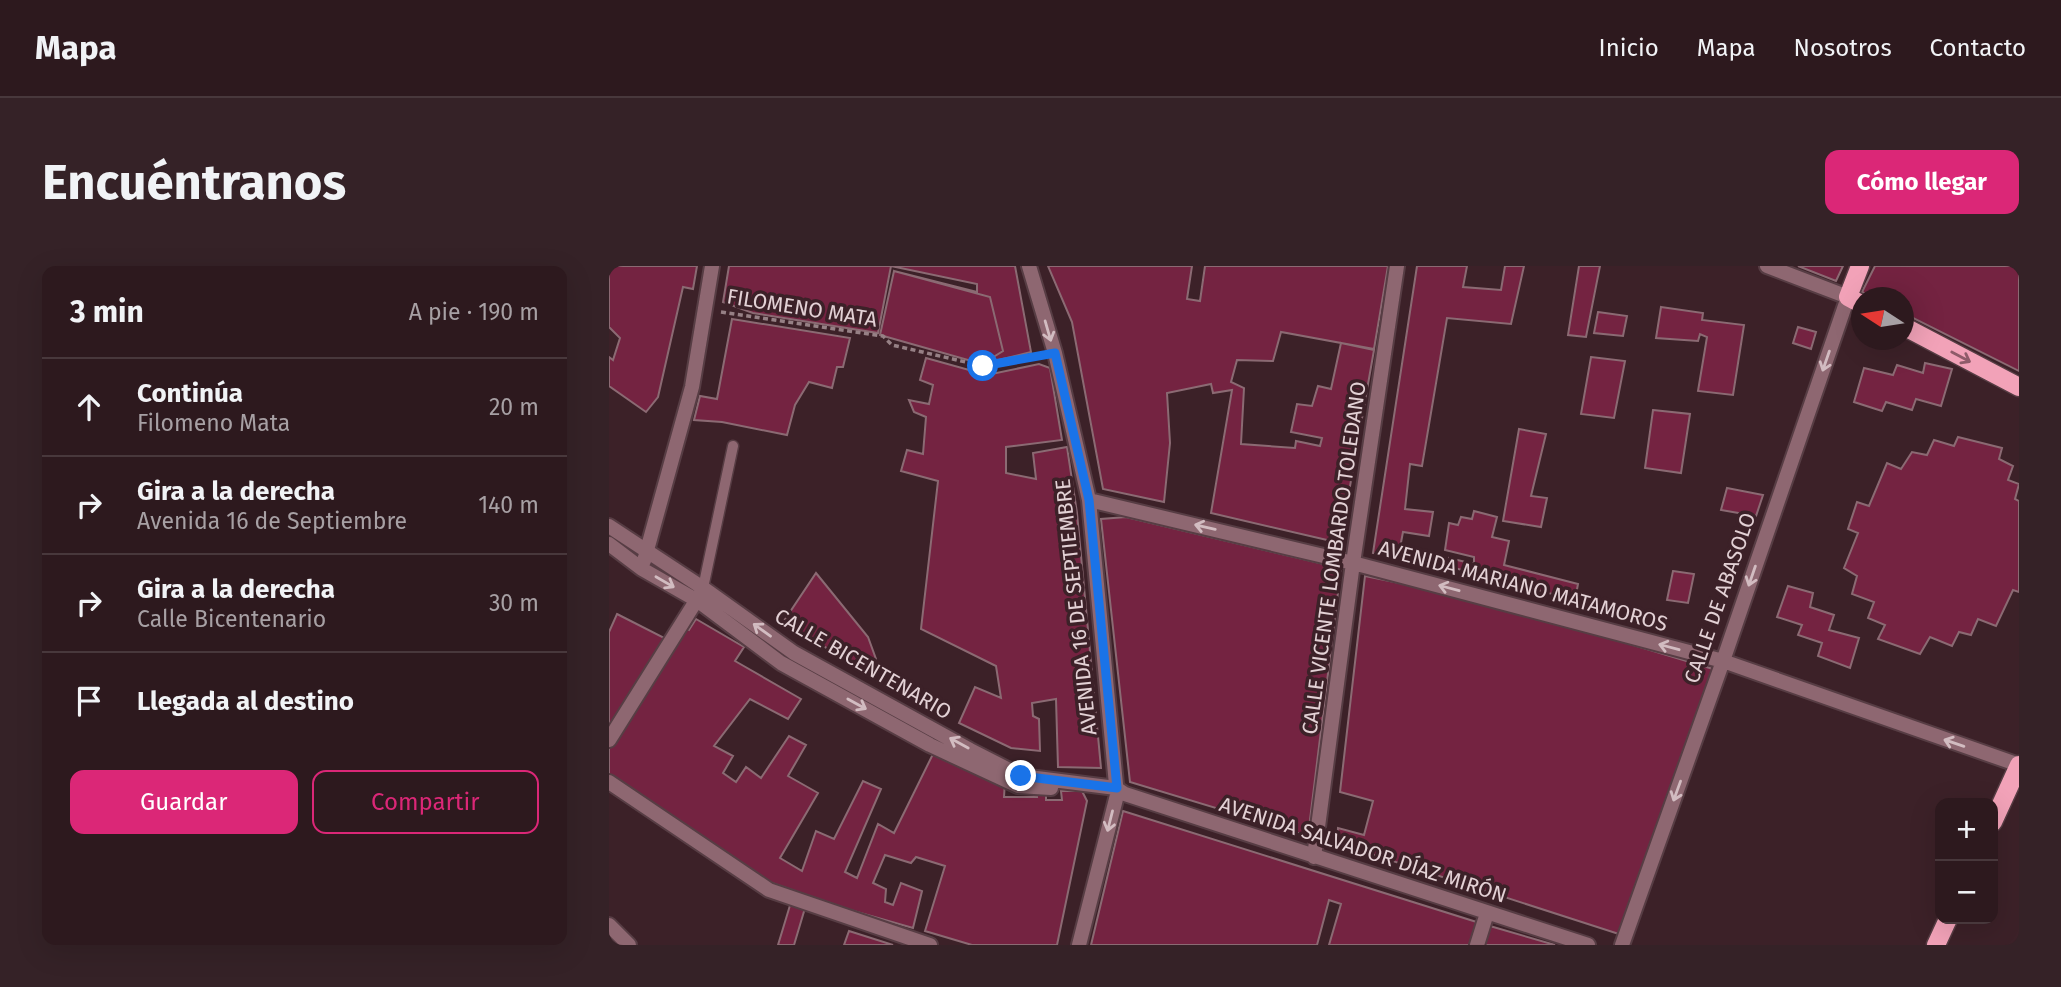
<!DOCTYPE html>
<html lang="es">
<head>
<meta charset="utf-8">
<style>
  body { margin:0; font-family:"Fira Sans",sans-serif; background:#352227; color:#f1f3f6 }
  .controls { position:absolute; right:21px; bottom:21px; display:grid; overflow:hidden; border-radius:14px; box-shadow:0 7px 28px #0002 }
  .controls button { width:63px; height:63px; display:grid; place-items:center; padding:0; border:0; border-bottom:2px solid #48383c; background:#2d191e; color:#f1f3f6; font:35px sans-serif }
  .compass { position:absolute; left:1242px; top:21px; width:63px; height:63px; border-radius:50%; background:#2d191e; box-shadow:0 7px 28px #0002; rotate:282deg }
  .stop { position:absolute; width:21px; height:21px; margin:-16px; border:5px solid #1a73e8; border-radius:50%; background:#fff }
  .stop.end { background:#1a73e8; border-color:#fff; box-shadow:0 2px 7px #0008 }
  .list { margin:0; padding:0; list-style:none }
  h2 { display:flex; justify-content:space-between; align-items:center; height:91px; margin:0; padding:0 28px; font-size:30px }
  h2 small { font-size:23px; font-weight:400; color:#a7a0a4 }
  .list li { display:grid; grid-template-columns:46px 1fr auto; gap:21px; align-items:center; box-sizing:border-box; height:98px; padding:0 28px; border-top:2px solid #48383c }
  .list b { display:block; font-size:26px; white-space:nowrap }
  .list p { margin:0; font-size:23px; white-space:nowrap; color:#a7a0a4 }
  .list em { font-size:23px; font-style:normal; color:#a7a0a4 }
  .actions { display:flex; gap:14px; padding:21px 28px }
  .actions a { flex:1; padding:16px 0; border:2px solid #db2777; border-radius:14px; text-align:center; font-size:24px; color:#db2777 }
  .actions .main { background:#db2777; color:#fff }
  .icon { flex:none; width:38px; height:38px; fill:none; stroke:currentColor; stroke-width:2; stroke-linecap:round; stroke-linejoin:round }
  .map { position:relative; flex:none; width:1410px; height:679px; overflow:hidden; border-radius:14px }
  header { display:flex; align-items:center; gap:42px; box-sizing:border-box; height:98px; padding:0 35px; background:#2d191e; border-bottom:2px solid #48383c }
  header strong { font-size:33px }
  nav { display:flex; gap:38px; margin-inline-start:auto; font-size:24px }
  .intro { display:flex; align-items:center; justify-content:space-between; box-sizing:border-box; height:168px; padding:0 42px }
  h1 { margin:0; font-size:49px }
  .button { padding:18px 32px; border-radius:14px; background:#db2777; color:#fff; font-size:24px; font-weight:700 }
  main { display:flex; gap:42px; padding:0 42px }
  aside { flex:1; background:#2d191e; border-radius:14px; box-shadow:0 7px 28px #0002 }
  .map>svg:first-child { display:block }
  .building { fill:#742341; stroke:#8b6a73; stroke-width:2 }
  .lines { fill:none; stroke-linecap:round; stroke-linejoin:round }
  .service-casing { stroke:#573d44; stroke-width:13 }
  .minor-casing { stroke:#573d44; stroke-width:18 }
  .primary-casing { stroke:#573d44; stroke-width:21 }
  .path { stroke:#968085; stroke-width:3.5; stroke-dasharray:5 3.5; stroke-linecap:butt }
  .service { stroke:#8e6771; stroke-width:10 }
  .minor { stroke:#8e6771; stroke-width:14 }
  .primary { stroke:#f2a2b8; stroke-width:18 }
  .oneway { stroke:#d2bcc1 }
  .oneway2 { stroke:#8e5b69 }
  .route { stroke:#1a73e8; stroke-width:9 }
  .labels { text-anchor:middle; stroke-width:7; stroke-linejoin:round; paint-order:stroke }
  .street-label { font-size:21px; fill:#e3d1d5; stroke:#3c2128 }
</style>
</head>
<body>
<header>
<strong>Mapa</strong>
<nav><a>Inicio</a><a>Mapa</a><a>Nosotros</a><a>Contacto</a></nav>
</header>
<div class="intro"><h1>Encuéntranos</h1><a class="button">Cómo llegar</a></div>
<main>
<aside>
<h2>3 min<small>A pie · 190 m</small></h2>
<ul class="list">
<li><svg class="icon" aria-label="ahead" viewBox="0 0 24 24"><path d="M12 20V5M6 11l6-6 6 6"/></svg><div><b>Continúa</b><p>Filomeno Mata</p></div><em>20 m</em></li>
<li><svg class="icon" aria-label="right" viewBox="0 0 24 24"><path d="M7 20v-9h11M14 6l5 5-5 5"/></svg><div><b>Gira a la derecha</b><p>Avenida 16 de Septiembre</p></div><em>140 m</em></li>
<li><svg class="icon" aria-label="right" viewBox="0 0 24 24"><path d="M7 20v-9h11M14 6l5 5-5 5"/></svg><div><b>Gira a la derecha</b><p>Calle Bicentenario</p></div><em>30 m</em></li>
<li><svg class="icon" aria-label="arrive" viewBox="0 0 24 24"><path d="M6 21V4h12l-3 4 3 4H6"/></svg><div><b>Llegada al destino</b></div></li>
</ul>
<div class="actions"><a class="main">Guardar</a><a>Compartir</a></div>
</aside>
<div class="map">
<svg width="1410" height="679" viewBox="0 0 1410 679">
  <rect width="100%" height="100%" fill="#3c2128"/>
  <path class="building" d="M0,0H88L84,23L74,21L49,131L37,146L0,120V91L4,94L11,72L0,61Z
    M120,0H282L269,67L144,47L114,36Z
    M282,0H406L422,86L373,98L271,69L285,5L368,26V18Z
    M439,0H583L578,33L591,35L596,0H779L765,83L672,66L664,95L628,94L622,116L635,122L632,178L686,182L687,175L711,180L713,172L682,166L688,138L703,140L709,120L722,123L732,77L765,84L731,277L602,247L623,124L604,127L602,118L558,127L561,177L555,236L494,223L463,56Z
    M808,0H858L854,21L892,24L896,0H915L902,58L838,52L813,200L801,198L796,243L824,246L820,270L794,266L789,292L764,287Z
    M970,0H991L977,71L959,69Z
    M1189,0H1234L1227,15Z
    M1266,0H1410V105L1294,47V32H1264L1253,26Z
    M285,5L381,31L394,85L373,98L271,69Z
    M1052,41L1094,47L1093,54L1135,59L1124,129L1089,125L1098,71L1091,68L1089,75L1047,72Z
    M989,46L1018,50L1014,70L985,67Z
    M123,53L241,72L234,101H228L223,122L200,116L186,139L178,169L113,156L85,154L91,130L108,133Z
    M1189,61L1207,66L1202,83L1184,77Z
    M982,91L1016,95L1005,152L972,148Z
    M317,92L378,109L430,98L441,102L453,174L397,181V207L427,213L424,187L458,181L468,247L492,502L449,501L447,433L423,437L424,450L430,453L431,485L402,482L350,457L366,421L392,432L387,400L312,363L329,215L292,205L298,184L314,188L317,151L305,146L300,134L320,138L324,119L311,114Z
    M1316,97L1343,103L1332,140L1307,133L1303,144L1277,136L1273,145L1245,136L1255,102L1284,109L1288,99L1314,107Z
    M1044,144L1081,148L1072,207L1036,202Z
    M910,163L937,168L922,230L938,232L932,261L894,255Z
    M1349,171L1393,182L1390,193L1404,200L1399,214L1410,218L1406,233L1410,235V326L1404,324L1387,360L1369,353L1362,369L1350,366L1343,380L1321,371L1311,388L1269,373L1276,359L1259,352L1265,336L1243,328L1248,310L1235,302L1249,267L1239,263L1248,236L1260,240L1278,197L1292,203L1303,186L1318,189L1325,174L1345,180Z
    M1118,222L1154,229L1147,250L1112,244Z
    M865,245L888,251L883,271L900,275L895,299L969,318L966,334L838,300L840,292L865,298V291L836,284L840,257L849,259L852,251L863,253Z
    M517,251L732,302L699,570L521,516L492,253Z
    M1064,305L1085,308L1079,337L1058,334Z
    M207,307L259,371L267,393L262,406L173,358Z
    M756,310L879,335L1104,403L1016,670L728,577L729,562L755,569L764,535L731,526Z
    M1179,320L1204,327L1201,341L1225,349L1220,364L1250,372L1241,402L1209,390L1213,377L1189,369L1193,359L1168,351Z
    M8,348L57,373L67,356L80,364L87,353L135,381L126,395L192,433L179,453L141,433L105,480L124,490L114,507L127,516L137,501L152,512L180,470L197,479L179,510L209,527L171,592L193,605L207,565L225,573L254,515L272,523L236,606L248,612L269,558L285,567L325,486L396,515L395,531H428L427,521L437,522V534H453L452,525H473L478,535L448,679H363L316,665L336,600L307,591L302,597L276,589L264,617L277,623L276,636L284,639L292,617L313,625L304,662L227,640L160,616L76,562L0,509V366Z
    M514,545L874,658L946,679H720L732,638L720,634L708,679H482Z
    M182,636L196,642L185,679H169Z
    M240,665L284,679H235Z"/>
  <g class="lines">
    <defs>
      <path id="service" d="M94,322L124,180"/>
      <path id="minor" d="M420,0L446,87L480,234L508,529L470,679
        M480,234L744,297L1114,395L1410,499
        M0,260L94,322L185,387L361,484L412,510L507,522L516,528L979,679
        M0,278L33,303L89,335L172,397L321,479L409,520L442,522
        M35,295L83,121L103,0
        M0,474L92,327
        M0,516L160,624L321,679
        M705,591L744,297L788,0
        M0,659L20,679
        M868,679L878,647
        M1013,679L1114,395L1239,31L1158,0"/>
      <path id="primary" d="M1251,0L1239,31L1252,38
        M1294,60L1410,121
        M1384,556L1410,499
        M1327,679L1339,653"/>
    </defs>
    <use href="#service" class="service-casing"/>
    <use href="#minor" class="minor-casing"/>
    <use href="#primary" class="primary-casing"/>
    <path class="path" d="M112,46L274,70L283,79L374,100L428,91"/>
    <use href="#service" class="service"/>
    <use href="#minor" class="minor"/>
    <use href="#primary" class="primary"/>
  </g>
  <defs><path id="oneway-shaft" d="M-6 0H5M1.5-3L5.5 0L1.5 3" fill="none" stroke-width="1.6" stroke-linecap="round" stroke-linejoin="round" transform="scale(1.75)"/></defs>
  <g class="oneway">
    <use href="#oneway-shaft" transform="translate(439 65) rotate(74)"/>
    <use href="#oneway-shaft" transform="translate(1217 95) rotate(109)"/>
    <use href="#oneway-shaft" transform="translate(596 261) rotate(-167)"/>
    <use href="#oneway-shaft" transform="translate(1143 310) rotate(109)"/>
    <use href="#oneway-shaft" transform="translate(56 316) rotate(30)"/>
    <use href="#oneway-shaft" transform="translate(840 322) rotate(-165)"/>
    <use href="#oneway-shaft" transform="translate(153 364) rotate(-144)"/>
    <use href="#oneway-shaft" transform="translate(1060 381) rotate(-165)"/>
    <use href="#oneway-shaft" transform="translate(248 438) rotate(29)"/>
    <use href="#oneway-shaft" transform="translate(350 477) rotate(-151)"/>
    <use href="#oneway-shaft" transform="translate(1345 477) rotate(-161)"/>
    <use href="#oneway-shaft" transform="translate(1068 525) rotate(110)"/>
    <use href="#oneway-shaft" transform="translate(501 555) rotate(104)"/>
  </g>
  <use class="oneway2" href="#oneway-shaft" transform="translate(1352 91) rotate(28)"/>
  <g class="lines">
    <path class="route" d="M374,100L446,87L480,234L508,522L412,510"/>
  </g>
  <g class="labels">
    <g class="street-label">
      <text transform="translate(193 42) rotate(9)" y="7">FILOMENO MATA</text>
      <text transform="translate(725 292) rotate(-82)" y="7">CALLE VICENTE LOMBARDO TOLEDANO</text>
      <text transform="translate(914 320) rotate(15)" y="7">AVENIDA MARIANO MATAMOROS</text>
      <text transform="translate(1111 332) rotate(-71)" y="7">CALLE DE ABASOLO</text>
      <text transform="translate(467 341) rotate(-96)" y="7">AVENIDA 16 DE SEPTIEMBRE</text>
      <text transform="translate(254 398) rotate(30)" y="7">CALLE BICENTENARIO</text>
      <text transform="translate(754 584) rotate(18)" y="7">AVENIDA SALVADOR DÍAZ MIRÓN</text>
    </g>
  </g>
</svg>
<div class="controls">
<button>+</button>
<button>−</button>
</div>
<svg class="compass" viewBox="-18 -18 36 36"><path d="M0-13l5 13h-10z" fill="#e53935"/><path d="M0 13l5-13h-10z" fill="#a7a0a4"/></svg>
<div class="stop" style="left:374px;top:100px"></div>
<div class="stop end" style="left:412px;top:510px"></div>
</div>
</main>
</body>
</html>
